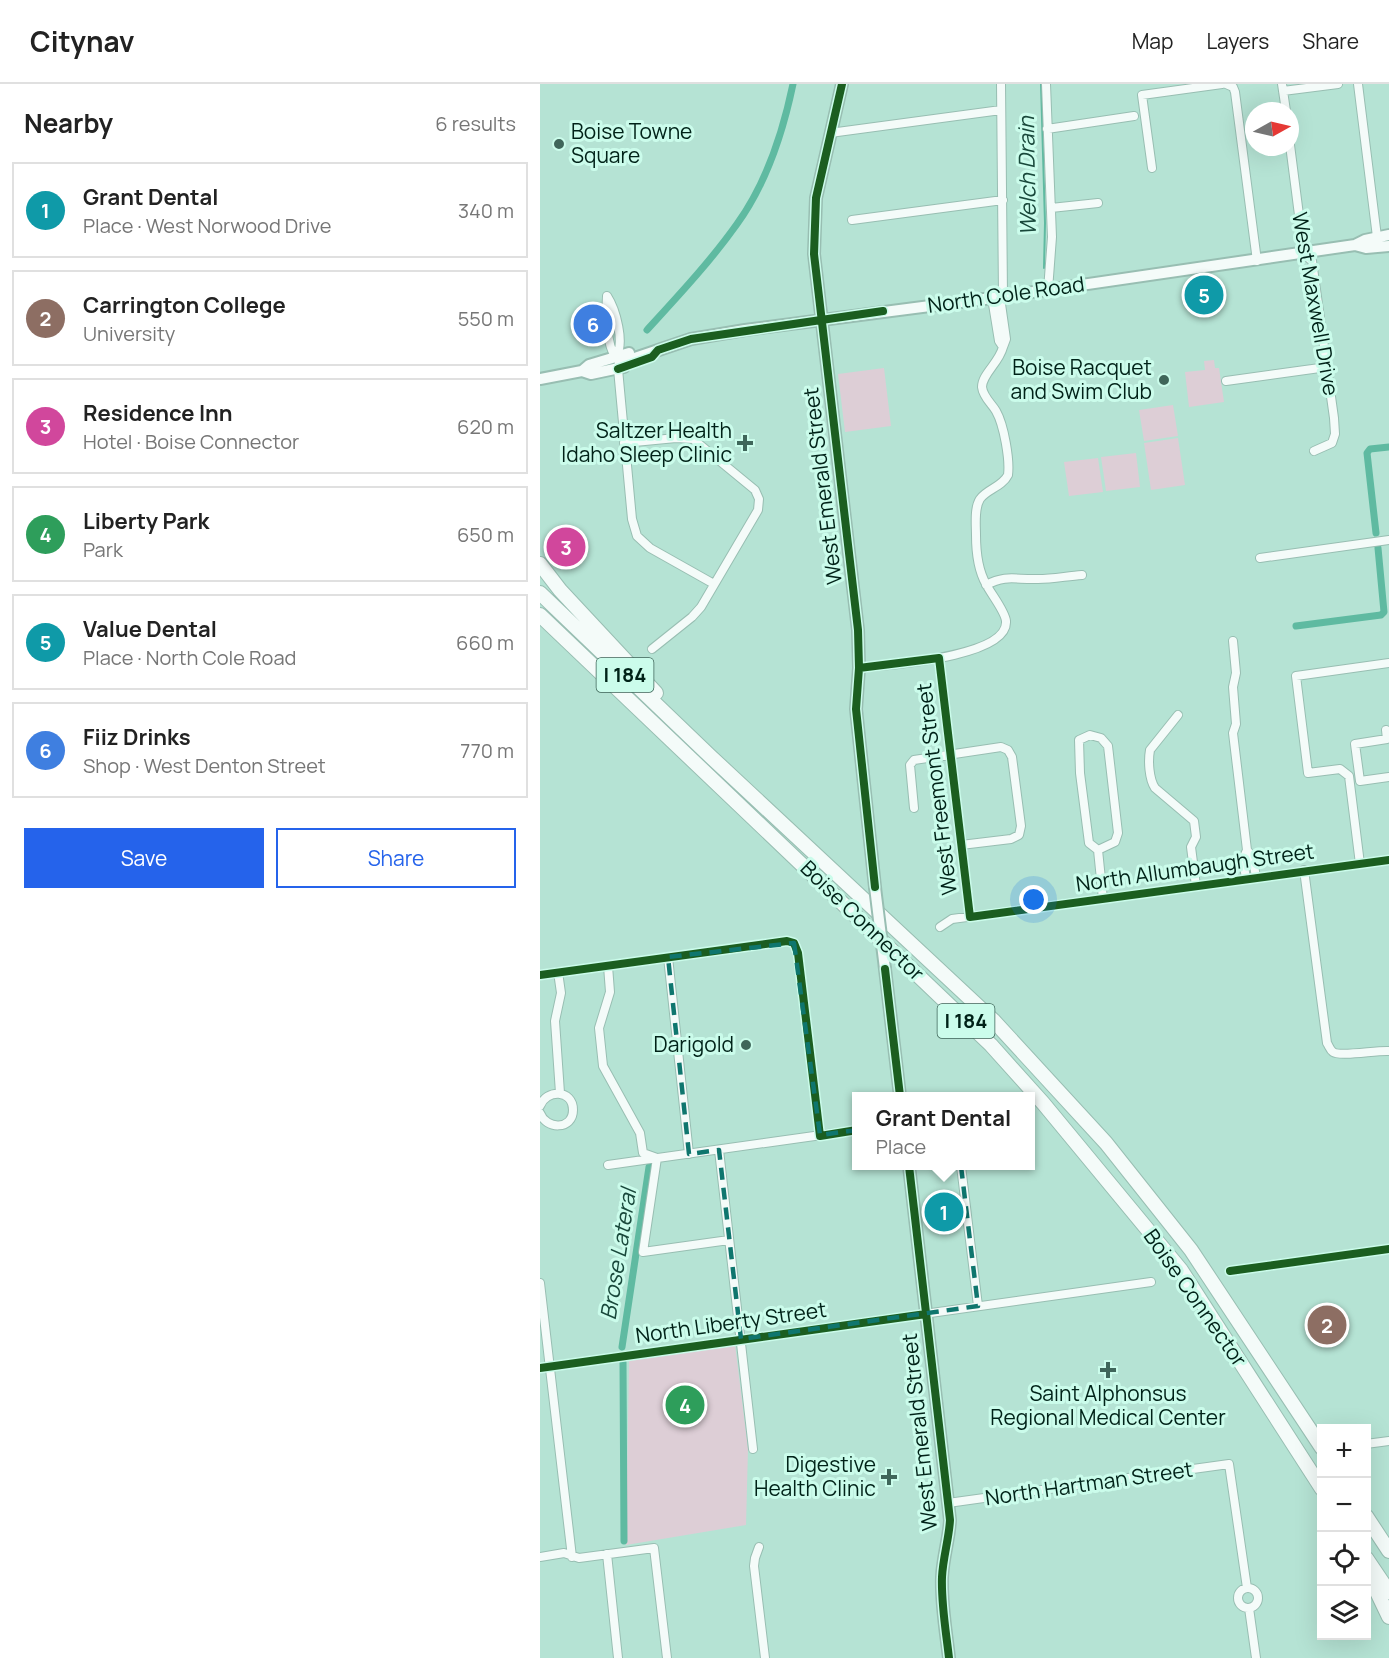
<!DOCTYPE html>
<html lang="en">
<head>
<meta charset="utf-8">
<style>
  body { margin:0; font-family:Manrope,sans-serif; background:#f6f6f6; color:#222 }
  .controls { position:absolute; right:18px; bottom:18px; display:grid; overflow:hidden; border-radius:0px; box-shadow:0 6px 24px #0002 }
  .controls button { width:54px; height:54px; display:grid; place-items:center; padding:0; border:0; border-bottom:2px solid #e0e0e0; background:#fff; color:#222; font:30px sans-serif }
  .compass { position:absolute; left:705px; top:18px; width:54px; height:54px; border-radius:50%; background:#fff; box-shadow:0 6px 24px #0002; rotate:82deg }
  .you { position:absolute; left:494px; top:816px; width:21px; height:21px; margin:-15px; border:4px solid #fff; border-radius:50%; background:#1a73e8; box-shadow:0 0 0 9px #1a73e833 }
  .badge { display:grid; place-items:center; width:39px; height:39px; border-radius:50%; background:#2563eb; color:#fff; font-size:20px; font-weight:700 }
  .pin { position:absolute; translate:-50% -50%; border:3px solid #fff; box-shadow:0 2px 6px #0006 }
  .popup { position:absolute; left:312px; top:1008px; width:183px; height:78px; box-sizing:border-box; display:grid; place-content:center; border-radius:0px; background:#fff; filter:drop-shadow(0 2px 4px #0005); font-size:20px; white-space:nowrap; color:#767676 }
  .popup b { font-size:22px; color:#222 }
  .popup::after { content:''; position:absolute; left:50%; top:100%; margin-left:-12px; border:12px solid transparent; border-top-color:#fff }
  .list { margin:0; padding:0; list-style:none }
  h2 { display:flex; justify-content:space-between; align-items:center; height:78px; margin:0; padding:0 24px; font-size:26px }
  h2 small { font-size:20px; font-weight:400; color:#767676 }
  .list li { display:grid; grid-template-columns:39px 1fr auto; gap:18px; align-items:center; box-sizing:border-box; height:96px; margin:0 12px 12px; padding:0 12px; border:2px solid #e0e0e0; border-radius:0px }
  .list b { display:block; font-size:22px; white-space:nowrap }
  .list p { margin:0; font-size:20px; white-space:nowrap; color:#767676 }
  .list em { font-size:20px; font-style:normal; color:#767676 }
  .actions { display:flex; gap:12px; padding:18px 24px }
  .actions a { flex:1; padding:14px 0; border:2px solid #2563eb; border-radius:0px; text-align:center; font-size:21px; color:#2563eb }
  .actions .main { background:#2563eb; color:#fff }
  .icon { flex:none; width:33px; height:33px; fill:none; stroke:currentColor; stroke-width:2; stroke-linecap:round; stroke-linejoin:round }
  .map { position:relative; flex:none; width:849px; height:1574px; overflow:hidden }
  header { display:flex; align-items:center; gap:36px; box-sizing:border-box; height:84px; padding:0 30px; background:#fff; border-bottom:2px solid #e0e0e0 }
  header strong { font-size:28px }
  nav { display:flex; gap:33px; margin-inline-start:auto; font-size:21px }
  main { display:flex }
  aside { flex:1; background:#fff }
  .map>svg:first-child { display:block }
  .green { fill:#ddced6 }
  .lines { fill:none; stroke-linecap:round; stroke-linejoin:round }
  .stream { stroke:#5fbaa1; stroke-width:2 }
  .canal { stroke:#5fbaa1; stroke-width:7 }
  .minor-casing { stroke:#98beb2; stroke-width:10 }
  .secondary-casing { stroke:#98beb2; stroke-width:14 }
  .motorway-casing { stroke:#98beb2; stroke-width:16 }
  .minor { stroke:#f4fbf9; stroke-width:8 }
  .secondary { stroke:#f4fbf9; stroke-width:10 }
  .motorway { stroke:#f4fbf9; stroke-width:14 }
  .secondary-bridge-casing { stroke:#98beb2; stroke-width:14; stroke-linecap:butt }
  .secondary-bridge { stroke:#f4fbf9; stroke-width:10 }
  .cycleway-casing { stroke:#cbfceb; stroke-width:11 }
  .cycleway { stroke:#1b5e20; stroke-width:8 }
  .marked { fill:none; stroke:#0f766e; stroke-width:4.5; stroke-dasharray:12 8; stroke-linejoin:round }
  .poi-dot { fill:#3f665a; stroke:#cbfceb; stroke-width:2 }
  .labels { text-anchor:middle; stroke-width:6; stroke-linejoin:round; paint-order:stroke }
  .shield { fill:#cbfceb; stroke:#3d6357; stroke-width:1.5 }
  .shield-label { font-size:20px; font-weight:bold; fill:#002218 }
  .poi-label { font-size:21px; fill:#002218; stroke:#cbfceb; text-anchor:end }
  .street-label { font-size:21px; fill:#002218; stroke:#cbfceb }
  .water-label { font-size:22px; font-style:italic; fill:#19483b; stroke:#cbfceb }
</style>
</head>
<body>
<header>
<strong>Citynav</strong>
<nav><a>Map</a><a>Layers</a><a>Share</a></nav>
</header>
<main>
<aside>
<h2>Nearby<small>6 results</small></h2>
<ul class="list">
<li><span class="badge" style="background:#0f9aa8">1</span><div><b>Grant Dental</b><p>Place · West Norwood Drive</p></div><em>340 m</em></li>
<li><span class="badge" style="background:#8d6e63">2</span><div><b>Carrington College</b><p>University</p></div><em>550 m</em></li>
<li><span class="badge" style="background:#d1479c">3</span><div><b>Residence Inn</b><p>Hotel · Boise Connector</p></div><em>620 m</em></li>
<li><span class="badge" style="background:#2e9e5b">4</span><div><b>Liberty Park</b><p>Park</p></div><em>650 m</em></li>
<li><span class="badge" style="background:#0f9aa8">5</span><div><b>Value Dental</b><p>Place · North Cole Road</p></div><em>660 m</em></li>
<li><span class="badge" style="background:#3f7fe0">6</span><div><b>Fiiz Drinks</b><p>Shop · West Denton Street</p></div><em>770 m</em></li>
</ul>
<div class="actions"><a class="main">Save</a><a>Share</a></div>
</aside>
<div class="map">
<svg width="849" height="1574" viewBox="0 0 849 1574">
  <rect width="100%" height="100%" fill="#b5e3d4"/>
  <path class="green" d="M674,276L675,284H679L684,318L649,323L645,288L665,286L664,277Z
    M344,284L351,342L305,348L298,290Z
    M633,321L638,352L604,357L599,326Z
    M638,354L645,401L611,406L604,359Z
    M596,369L600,403L566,407L561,373Z
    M558,374L563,408L529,412L524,378Z
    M195,1260L208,1365L206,1441L86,1461L89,1276Z"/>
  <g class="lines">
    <path class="stream" d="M501,0L505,139L504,184"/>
    <path class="canal" d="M107,246C138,212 170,178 197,140C226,100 243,48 253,0
      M836,449L827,369L830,365L849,363
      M756,542L841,531L844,528L838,464
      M82,1263L109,1083
      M83,1278L84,1457"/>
    <defs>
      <path id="minor" d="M461,0L463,212
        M506,0L512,153L508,206
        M686,0L693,3L695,8L717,177
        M742,0L746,27
        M818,0L837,153
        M743,7L798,0
        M507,45L594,32
        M290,49L461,26
        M750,61L764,170L772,177L794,334L795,350L792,359L774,367
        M612,84L602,11L682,0
        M511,124L558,119
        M312,136L463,116
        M67,212C76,226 85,259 76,273C66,262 66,228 67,212Z
        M452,214L459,257L463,263L466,255L460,213
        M78,285L92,435L97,452L110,464L174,500
        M686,297L787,283
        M84,359L136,354L153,355L215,406L219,415L218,426L161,523L152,533L112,565
        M720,474L849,456
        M446,501C467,490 476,496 498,495C513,495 527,492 542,491
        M693,557L696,589L693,603L696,640L693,649L707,766
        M399,574L430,833
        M319,584C345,581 469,574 466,537C465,527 451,510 446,500C438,486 436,468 436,451C436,441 434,424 440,415C447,405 462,403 468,391C470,376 464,341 456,327C452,320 443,313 442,303C442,290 459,279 463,263
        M638,631L610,666C608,677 609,695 615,704L654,737L656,753L651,763L656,802
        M846,646L847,655L815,660L820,697L849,693
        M550,651L561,654L568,662L578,749L575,758L558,766L549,759L540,689L539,656Z
        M374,724L370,681L374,676L461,663L468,666L472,673L481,742L479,751L471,755L421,761
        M558,766L563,815
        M820,780L809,692L800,685L768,689L756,592L849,579
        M764,786L787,959C789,962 790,966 793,968C800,973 837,966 849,967
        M706,795L703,775L707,766L713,774L716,794
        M400,843L412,835L849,776
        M128,873L149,1070
        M68,882L70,908L59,944L63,982L100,1049L103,1069L117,1074L103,1168L189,1156
        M18,888L21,909L15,937L20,1009
        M0,891L247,857L254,859L258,869L280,1052
        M0,1022C6,1005 33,1005 33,1026C33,1046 6,1046 0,1029
        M179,1066L213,1365
        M68,1081L317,1046
        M421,1082L438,1222
        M690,1187L849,1165
        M0,1199L32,1473
        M0,1284L611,1198
        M826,1360L849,1357
        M408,1419L689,1380L707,1504
        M219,1463L215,1474L214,1482L225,1574
        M67,1470L78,1574
        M0,1473L24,1469L39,1474L114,1464L127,1574
        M698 1514a10 10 0 1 1 20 0a10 10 0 1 1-20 0Z
        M709,1524L716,1574"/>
      <path id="secondary" d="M302,0L276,114L274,170L318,546L319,584L316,625L335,803
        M815,161L826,164L849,162
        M78,285L80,279L151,255L205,246L452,214L815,161L825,156L849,151
        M42,287L51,290L84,283
        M42,287L49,281L89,269
        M0,295L47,286
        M345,885L360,1012
        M369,1082L410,1436C409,1455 403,1473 402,1493C401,1520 406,1547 409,1574"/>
      <path id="motorway" d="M0,480L20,506L116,609
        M0,509L170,672L453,936L566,1059L651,1166L782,1364
        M0,531L451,961L503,1019L641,1186L782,1405
        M826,1432L849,1467
        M826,1474L849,1508
        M826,1485L849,1533"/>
    </defs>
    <use href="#minor" class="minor-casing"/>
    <use href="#secondary" class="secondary-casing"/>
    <use href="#motorway" class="motorway-casing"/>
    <use href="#minor" class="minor"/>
    <use href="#secondary" class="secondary"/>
    <use href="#motorway" class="motorway"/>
    <defs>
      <path id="secondary-bridge" d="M335,803L345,885"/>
    </defs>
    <use href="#secondary-bridge" class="secondary-bridge-casing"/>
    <use href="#secondary-bridge" class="secondary-bridge"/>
    <defs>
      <path id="cycleway" d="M302,0L276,114L274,170L318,546L319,584L316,625L335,803
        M78,285L112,273L118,266L151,255L343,227
        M319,584L399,574L430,833L849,776
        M345,885L360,1012
        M0,891L247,857L254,859L258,869L280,1052L317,1046
        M369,1082L410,1436C409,1455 403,1473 402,1493C401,1520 406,1547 409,1574
        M690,1187L849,1165
        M0,1284L386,1230"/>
    </defs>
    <use href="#cycleway" class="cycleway-casing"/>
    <use href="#cycleway" class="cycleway"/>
  </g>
  <path class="marked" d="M254,859L280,1051L415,1033L438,1222L201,1255L179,1066L149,1070L128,873Z"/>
  <g class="poi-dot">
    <circle cx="19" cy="60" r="6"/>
    <circle cx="624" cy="296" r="6"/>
    <path d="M202 350h6v6h6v6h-6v6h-6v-6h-6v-6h6z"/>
    <circle cx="206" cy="961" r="6"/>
    <path d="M565 1277h6v6h6v6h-6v6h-6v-6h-6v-6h6z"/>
    <path d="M346 1384h6v6h6v6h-6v6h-6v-6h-6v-6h6z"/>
  </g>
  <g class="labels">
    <g class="shield">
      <rect x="56.5" y="574" width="57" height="34" rx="4.5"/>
      <rect x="397.5" y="920" width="57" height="34" rx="4.5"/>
    </g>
    <g class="shield-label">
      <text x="85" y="598">I 184</text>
      <text x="426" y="944">I 184</text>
    </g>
    <g class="poi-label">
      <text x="31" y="55" text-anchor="start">Boise Towne<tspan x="31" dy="24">Square</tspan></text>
      <text x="612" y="291">Boise Racquet<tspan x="612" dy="24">and Swim Club</tspan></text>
      <text x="192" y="354">Saltzer Health<tspan x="192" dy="24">Idaho Sleep Clinic</tspan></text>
      <text x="194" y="968">Darigold</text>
      <text x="568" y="1317" text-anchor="middle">Saint Alphonsus<tspan x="568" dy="24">Regional Medical Center</tspan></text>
      <text x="336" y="1388">Digestive<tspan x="336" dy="24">Health Clinic</tspan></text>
    </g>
    <g class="street-label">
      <text transform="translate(466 211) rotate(-8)" y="7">North Cole Road</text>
      <text transform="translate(775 220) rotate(80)" y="7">West Maxwell Drive</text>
      <text transform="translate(283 402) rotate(-97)" y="7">West Emerald Street</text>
      <text transform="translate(397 705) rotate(-97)" y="7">West Freemont Street</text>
      <text transform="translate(655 784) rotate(-8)" y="7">North Allumbaugh Street</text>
      <text transform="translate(322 837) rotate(44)" y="7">Boise Connector</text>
      <text transform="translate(655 1214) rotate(55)" y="7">Boise Connector</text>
      <text transform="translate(191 1239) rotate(-8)" y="7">North Liberty Street</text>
      <text transform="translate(380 1348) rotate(-96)" y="7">West Emerald Street</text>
      <text transform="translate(549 1400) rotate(-8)" y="7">North Hartman Street</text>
    </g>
    <g class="water-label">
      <text transform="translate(487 92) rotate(-91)" y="8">Welch Drain</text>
      <text transform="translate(78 1170) rotate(-81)" y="8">Brose Lateral</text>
    </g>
  </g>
</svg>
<div class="controls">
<button>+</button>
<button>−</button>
<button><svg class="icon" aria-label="locate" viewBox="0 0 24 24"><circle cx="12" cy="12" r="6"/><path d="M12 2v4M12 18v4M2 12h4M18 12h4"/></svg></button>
<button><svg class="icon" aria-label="layers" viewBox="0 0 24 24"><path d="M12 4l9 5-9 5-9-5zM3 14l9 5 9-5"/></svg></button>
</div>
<svg class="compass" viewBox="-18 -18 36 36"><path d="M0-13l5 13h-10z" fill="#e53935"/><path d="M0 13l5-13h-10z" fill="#767676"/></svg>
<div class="you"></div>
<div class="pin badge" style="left:404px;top:1128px;background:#0f9aa8">1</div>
<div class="popup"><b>Grant Dental</b>Place</div>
<div class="pin badge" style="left:787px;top:1241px;background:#8d6e63">2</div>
<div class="pin badge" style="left:26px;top:463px;background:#d1479c">3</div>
<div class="pin badge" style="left:145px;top:1321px;background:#2e9e5b">4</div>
<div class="pin badge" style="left:664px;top:211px;background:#0f9aa8">5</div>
<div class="pin badge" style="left:53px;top:240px;background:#3f7fe0">6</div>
</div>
</main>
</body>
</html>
